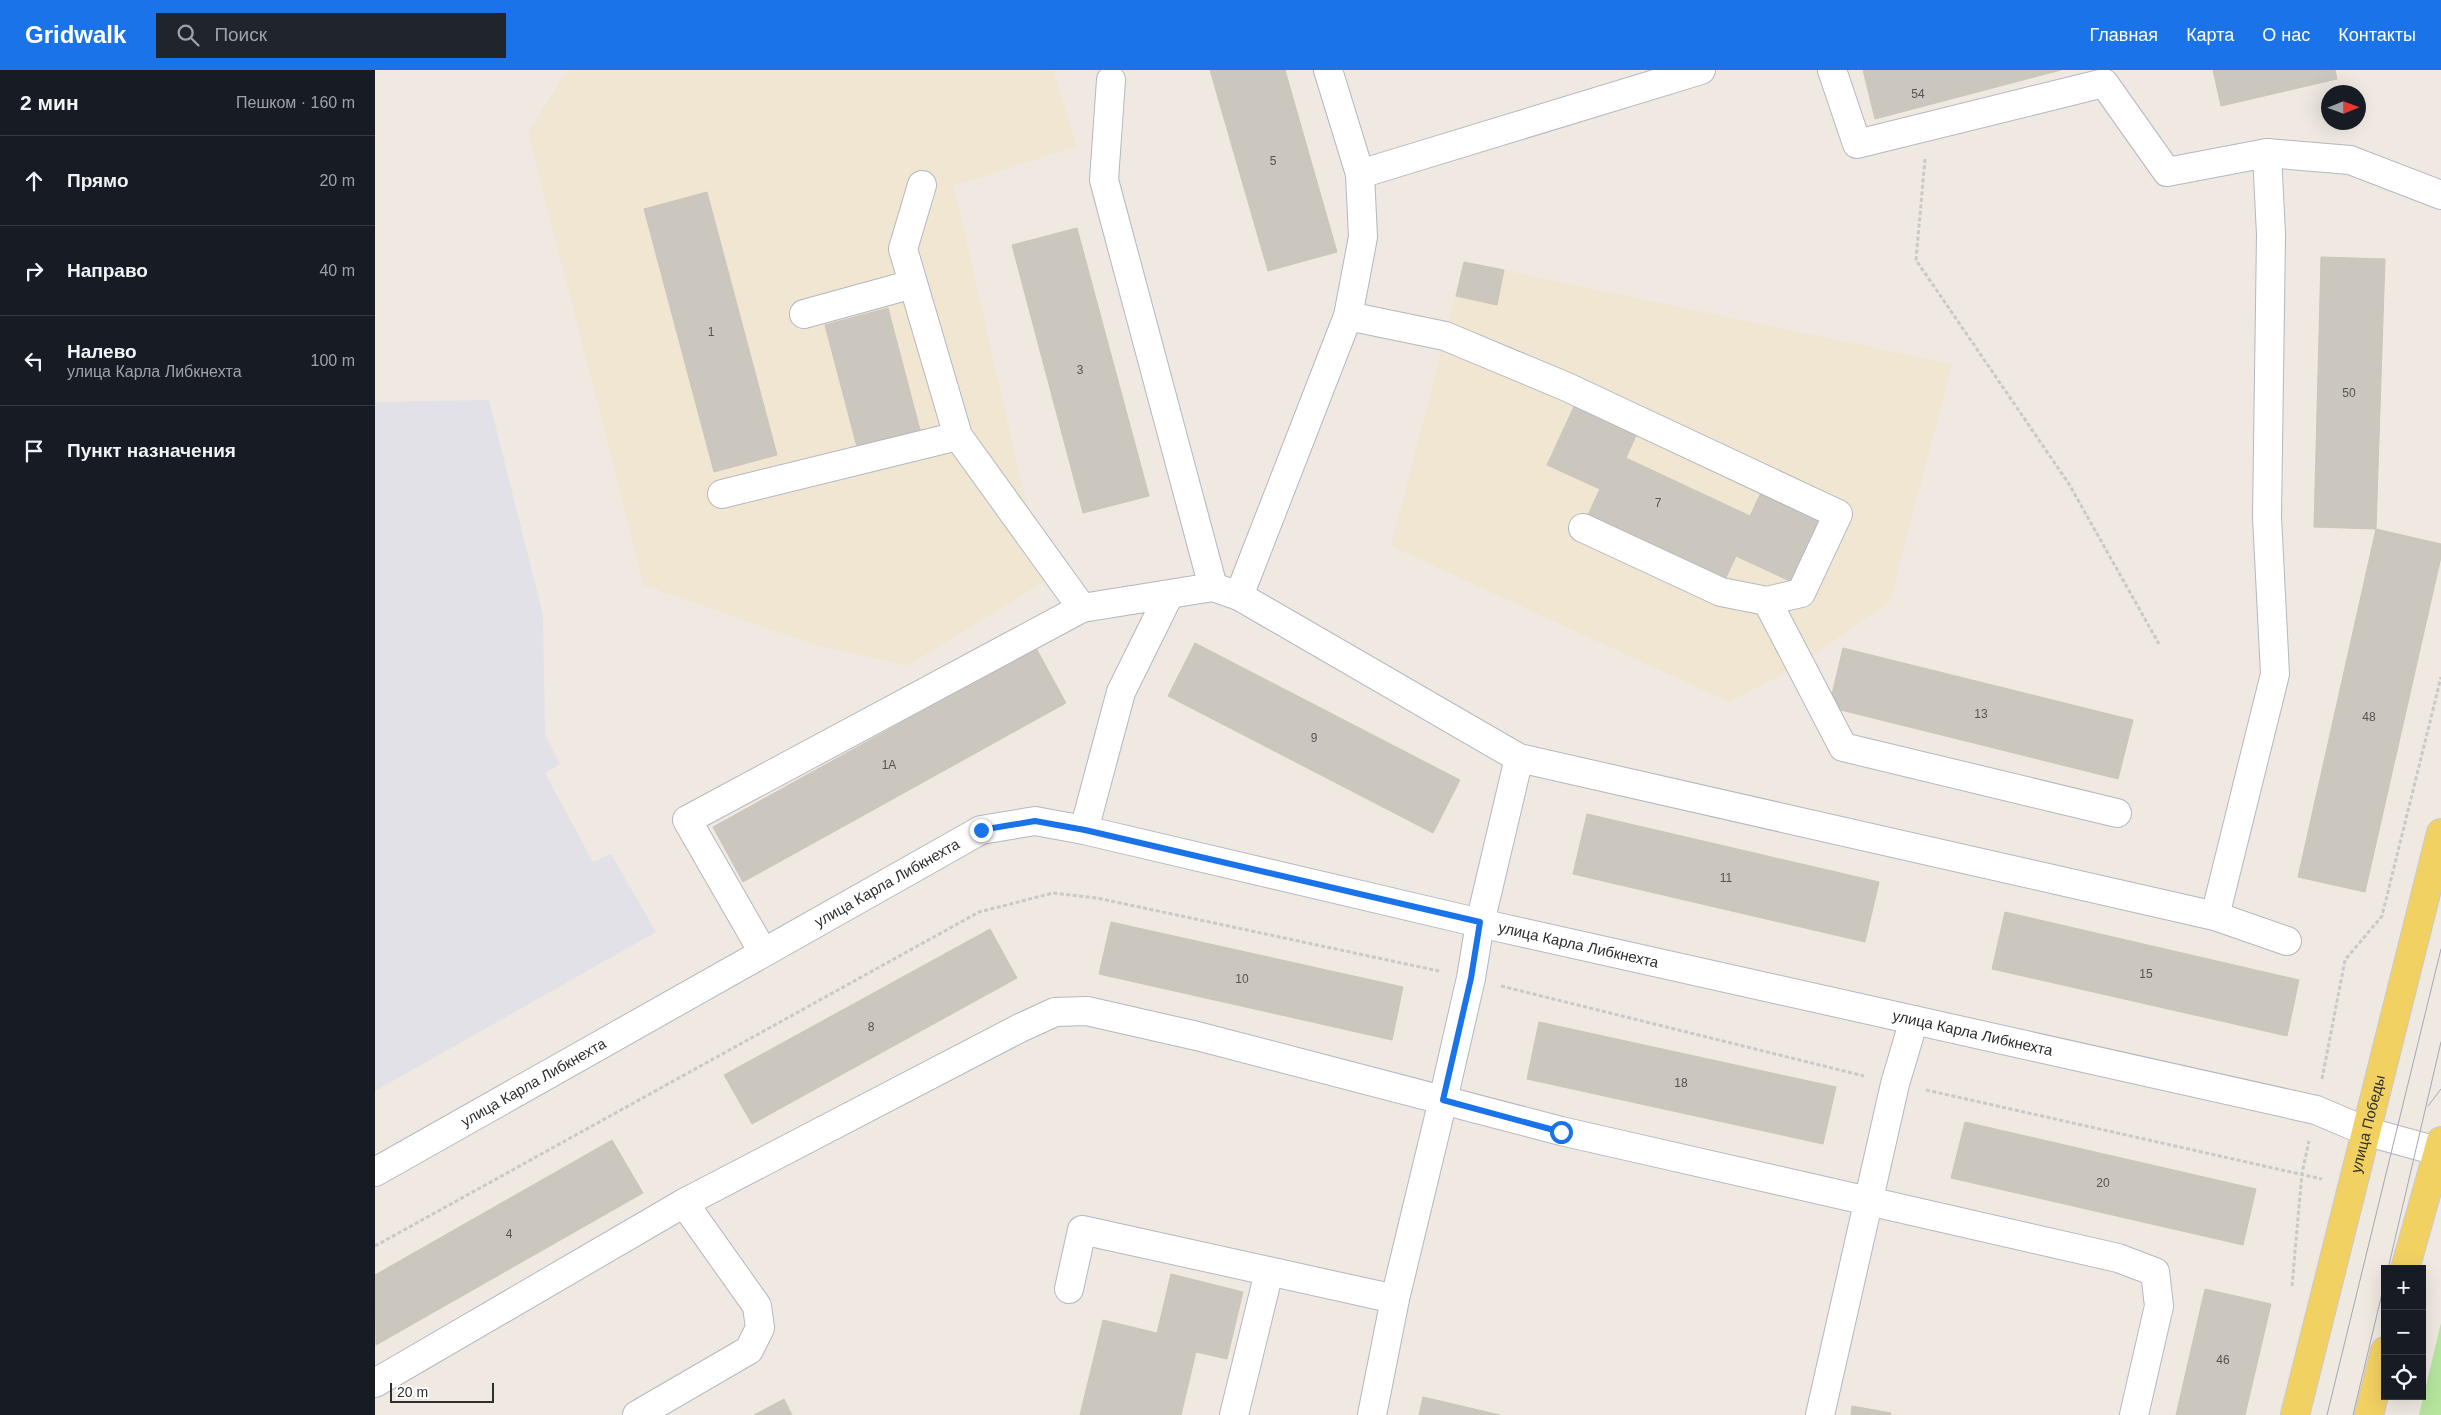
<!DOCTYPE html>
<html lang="ru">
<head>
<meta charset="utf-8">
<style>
  body { margin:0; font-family:Arial,sans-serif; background:#20242c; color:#f1f3f6 }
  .controls { position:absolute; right:15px; bottom:15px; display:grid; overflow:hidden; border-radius:0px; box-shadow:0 5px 20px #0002 }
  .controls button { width:45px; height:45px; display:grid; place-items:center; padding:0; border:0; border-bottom:1px solid #363941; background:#171b24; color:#f1f3f6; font:25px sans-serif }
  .compass { position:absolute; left:1946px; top:15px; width:45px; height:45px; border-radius:50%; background:#171b24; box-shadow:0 5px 20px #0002; rotate:89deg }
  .scale { position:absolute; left:15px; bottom:12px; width:104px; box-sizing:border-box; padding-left:5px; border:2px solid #2e2e2e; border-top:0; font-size:14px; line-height:18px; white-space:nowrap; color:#2e2e2e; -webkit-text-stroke:4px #fff; paint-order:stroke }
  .stop { position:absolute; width:15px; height:15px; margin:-11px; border:4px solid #1a73e8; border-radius:50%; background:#fff }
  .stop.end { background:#1a73e8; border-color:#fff; box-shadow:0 1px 5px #0008 }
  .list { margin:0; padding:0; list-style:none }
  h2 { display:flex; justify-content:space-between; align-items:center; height:65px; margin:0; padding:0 20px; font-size:21px }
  h2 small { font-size:16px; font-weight:400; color:#9ea1a6 }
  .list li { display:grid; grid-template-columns:32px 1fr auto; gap:15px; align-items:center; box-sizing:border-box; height:90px; padding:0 20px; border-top:1px solid #363941 }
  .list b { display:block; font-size:19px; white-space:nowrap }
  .list p { margin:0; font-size:16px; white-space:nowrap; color:#9ea1a6 }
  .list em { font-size:16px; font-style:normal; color:#9ea1a6 }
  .icon { flex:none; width:28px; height:28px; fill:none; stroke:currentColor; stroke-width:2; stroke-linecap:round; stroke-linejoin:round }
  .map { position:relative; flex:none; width:2066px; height:1345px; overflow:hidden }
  header { display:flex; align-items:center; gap:30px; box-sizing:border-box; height:70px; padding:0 25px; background:#1a73e8; color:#fff }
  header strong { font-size:24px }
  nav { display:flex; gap:28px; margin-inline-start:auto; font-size:18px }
  .search { width:350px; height:45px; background:#20242c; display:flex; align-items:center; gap:12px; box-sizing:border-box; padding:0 18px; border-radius:0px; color:#9ea1a6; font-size:19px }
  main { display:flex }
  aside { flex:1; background:#171b24 }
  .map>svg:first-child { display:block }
  .industrial { fill:#e3e1e8 }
  .education { fill:#f0e6d1 }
  .green { fill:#b6e59e }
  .building { fill:#cbc7bf; stroke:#cbc5ba }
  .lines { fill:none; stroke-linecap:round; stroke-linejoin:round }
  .minor-casing { stroke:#b4b7c1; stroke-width:30 }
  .major-casing { stroke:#c9c9c9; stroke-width:30 }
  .path { stroke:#c9c9c9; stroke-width:3; stroke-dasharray:4 2.5; stroke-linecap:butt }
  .minor { stroke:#fff; stroke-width:28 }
  .major { stroke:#f2d163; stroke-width:28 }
  .tram { stroke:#a3a6b8; stroke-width:1 }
  .route { stroke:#1a73e8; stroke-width:6 }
  .labels { text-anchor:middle; stroke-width:5; stroke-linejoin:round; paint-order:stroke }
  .number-label { font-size:12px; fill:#555452 }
  .street-label { font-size:15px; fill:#2e2e2e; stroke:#fff }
</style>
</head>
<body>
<header>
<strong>Gridwalk</strong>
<div class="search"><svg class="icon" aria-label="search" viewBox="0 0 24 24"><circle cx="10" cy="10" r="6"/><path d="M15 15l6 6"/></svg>Поиск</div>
<nav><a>Главная</a><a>Карта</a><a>О нас</a><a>Контакты</a></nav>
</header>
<main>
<aside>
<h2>2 мин<small>Пешком · 160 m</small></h2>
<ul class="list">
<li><svg class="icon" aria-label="ahead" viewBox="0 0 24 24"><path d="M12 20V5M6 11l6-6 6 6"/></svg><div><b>Прямо</b></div><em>20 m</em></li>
<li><svg class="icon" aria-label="right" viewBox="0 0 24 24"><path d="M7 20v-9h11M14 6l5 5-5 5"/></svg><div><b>Направо</b></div><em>40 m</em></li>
<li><svg class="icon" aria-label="left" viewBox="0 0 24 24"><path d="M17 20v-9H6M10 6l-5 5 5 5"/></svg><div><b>Налево</b><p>улица Карла Либкнехта</p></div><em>100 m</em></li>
<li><svg class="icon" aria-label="arrive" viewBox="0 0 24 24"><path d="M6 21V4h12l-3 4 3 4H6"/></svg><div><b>Пункт назначения</b></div></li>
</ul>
</aside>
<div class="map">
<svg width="2066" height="1345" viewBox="0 0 2066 1345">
  <rect width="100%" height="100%" fill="#efe9e1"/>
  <path class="industrial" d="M114,330L168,545L170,664L185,694L170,703L218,792L236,784L281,862L0,1021V332Z"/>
  <path class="education" d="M192,0H678L702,76L579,116L651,433L691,498L532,596L438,574L269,515L153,63Z
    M1089,192L1577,294L1515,531L1425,595L1354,632L1016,476Z"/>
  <path class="green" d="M2066,1253V1345H2044Z"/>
  <path class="building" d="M835,0H910L962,182L893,201Z
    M1488,0H1686L1500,49Z
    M1838,0H1960L1962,9L1846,36Z
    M332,122L402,385L339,402L269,139Z
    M702,158L774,426L708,443L637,175Z
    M1946,187L2010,189L2001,459L1939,457Z
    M1089,192L1129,200L1122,235L1081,226Z
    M513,238L545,360L482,377L450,255Z
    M1202,330L1264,359L1251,388L1375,446L1388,418L1450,447L1419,513L1361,486L1349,512L1212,447L1225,419L1172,395Z
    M2001,459L2066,474V487L1990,822L1923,807Z
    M820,573L1085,710L1058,763L793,626Z
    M661,578L691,633L368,812L338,757Z
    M1468,578L1758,650L1743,709L1454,637Z
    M1212,744L1504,812L1490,872L1198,804Z
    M1630,842L1924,910L1912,966L1617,899Z
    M736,852L1028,917L1017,970L724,904Z
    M615,859L642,908L377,1054L349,1005Z
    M1164,952L1461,1017L1448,1074L1152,1009Z
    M1590,1052L1881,1119L1868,1175L1576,1108Z
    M237,1070L268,1123L1,1275L0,1205Z
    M796,1204L868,1222L852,1289L821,1282L806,1345H705L728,1250L782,1263Z
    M1830,1219L1896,1234L1870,1345H1801Z
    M1048,1327L1125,1345H1044Z
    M409,1329L417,1345H379Z
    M1477,1336L1516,1343V1345H1476Z"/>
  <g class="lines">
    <defs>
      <g id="minor">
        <path d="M1457,0L1482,74L1729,13L1792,102L1892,83L1975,90L2066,125"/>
        <path d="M736,10L729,110L838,517"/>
        <path d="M985,104L1326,0"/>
        <path d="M547,115L528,179L583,366L707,538"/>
        <path d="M429,244L538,214"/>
        <path d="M973,246L1070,266L1192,317L1463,444L1426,523L1392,531L1346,522L1208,458"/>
        <path d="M347,424L583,366"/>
        <path d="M864,526L973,246L988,167L985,104L953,0"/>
        <path d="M1392,531L1468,677L1742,743"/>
        <path d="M709,760L746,622L794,525"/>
        <path d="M1840,846L1900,604L1892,447L1896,165L1892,83"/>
        <path d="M388,882L312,750L707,538L838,517L864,526L1144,688L1840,846L1912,871"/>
        <path id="s1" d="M0,1102L606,760L660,751L709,760L1105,853L1941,1040L1993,1062L2066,1082"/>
        <path d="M694,1219L707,1160L1020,1229"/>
        <path d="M0,1313L309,1133L645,958L680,942L712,941L822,966L1186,1061L1743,1188L1780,1202L1784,1236L1759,1345"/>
        <path d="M262,1345L374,1280L385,1258L382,1236L309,1133"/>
        <path d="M859,1345L894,1202"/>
        <path d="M997,1345L1020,1229L1068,1030L1096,908L1105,853L1144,688"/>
        <path d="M1445,1345L1520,1014L1539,950"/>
      </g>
      <g id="major">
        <path d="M2030,1199L2066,1071"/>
        <path id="s2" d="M1920,1345L2066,763"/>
        <path d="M1994,1345L2010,1281"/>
      </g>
    </defs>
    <use href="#minor" class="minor-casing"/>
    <use href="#major" class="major-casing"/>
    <path class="path" d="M1550,89L1541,190L1694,414L1784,574
      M1126,916L1489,1006
      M1947,1009L1970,890L2007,846L2066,607
      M1551,1020L1947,1109
      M0,1176L604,842L678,823L722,828L1064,901
      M1917,1216L1927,1103L1934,1071"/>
    <use href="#minor" class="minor"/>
    <use href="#major" class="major"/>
    <path class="tram" d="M2053,1036L2066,1019
      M2013,1199L2066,972
      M1952,1345L2066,879
      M1978,1345L2010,1211"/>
  </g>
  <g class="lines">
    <path class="route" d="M606,760L660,751L710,760L1105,852L1096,908L1068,1030L1186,1062"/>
  </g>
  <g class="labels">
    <g class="number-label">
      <text x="1543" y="28">54</text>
      <text x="898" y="95">5</text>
      <text x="336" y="266">1</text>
      <text x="705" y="304">3</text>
      <text x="1974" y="327">50</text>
      <text x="1283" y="437">7</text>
      <text x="1606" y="648">13</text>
      <text x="1994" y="651">48</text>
      <text x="939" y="672">9</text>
      <text x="514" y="699">1А</text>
      <text x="1351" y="812">11</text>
      <text x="1771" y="908">15</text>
      <text x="867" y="913">10</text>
      <text x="496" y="961">8</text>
      <text x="1306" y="1017">18</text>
      <text x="1728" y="1117">20</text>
      <text x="134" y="1168">4</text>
      <text x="1848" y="1294">46</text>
    </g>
    <g class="street-label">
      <text dy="5" stroke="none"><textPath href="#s1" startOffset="588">улица Карла Либкнехта</textPath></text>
      <text dy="5" stroke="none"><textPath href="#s1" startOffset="1308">улица Карла Либкнехта</textPath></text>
      <text dy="5" stroke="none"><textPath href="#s1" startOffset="1712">улица Карла Либкнехта</textPath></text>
      <text dy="5" stroke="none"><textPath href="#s1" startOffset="182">улица Карла Либкнехта</textPath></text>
      <text dy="5" stroke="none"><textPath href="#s2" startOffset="300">улица Победы</textPath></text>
    </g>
  </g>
</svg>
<div class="controls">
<button>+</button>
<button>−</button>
<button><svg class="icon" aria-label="locate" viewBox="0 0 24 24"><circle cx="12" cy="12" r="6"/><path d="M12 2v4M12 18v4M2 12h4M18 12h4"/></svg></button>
</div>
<svg class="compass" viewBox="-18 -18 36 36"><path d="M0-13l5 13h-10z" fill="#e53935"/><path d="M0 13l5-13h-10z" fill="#9ea1a6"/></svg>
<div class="scale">20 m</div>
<div class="stop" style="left:1186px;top:1062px"></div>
<div class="stop end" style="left:606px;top:760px"></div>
</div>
</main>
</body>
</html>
